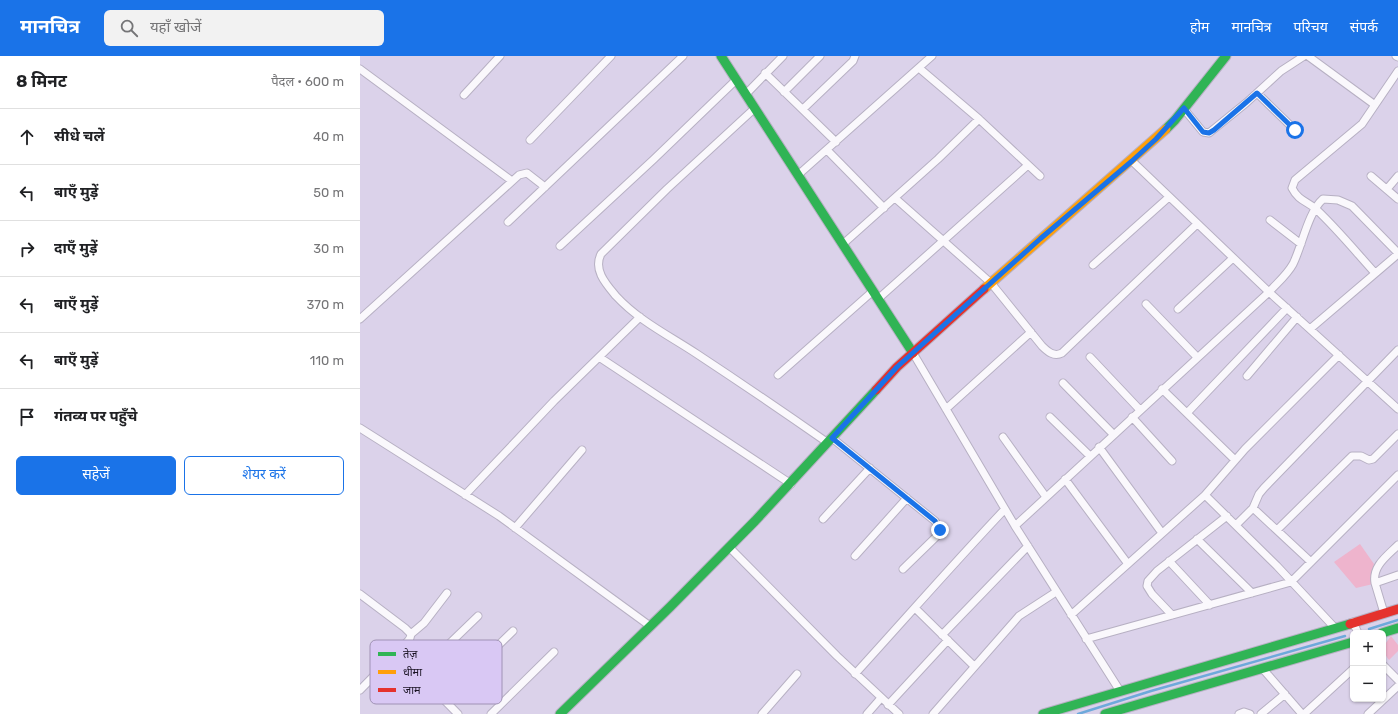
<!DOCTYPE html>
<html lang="hi">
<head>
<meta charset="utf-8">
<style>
  body { margin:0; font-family:Rubik,"Noto Sans Devanagari",sans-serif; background:#f2f2f2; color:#202124 }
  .controls { position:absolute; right:12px; bottom:12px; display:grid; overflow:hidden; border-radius:6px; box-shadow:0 1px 3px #0004 }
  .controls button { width:36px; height:36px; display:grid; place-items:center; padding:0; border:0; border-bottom:1px solid #e0e0e0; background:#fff; color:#202124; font:20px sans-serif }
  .stop { position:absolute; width:12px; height:12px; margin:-9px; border:3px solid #1a73e8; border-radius:50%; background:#fff }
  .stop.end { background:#1a73e8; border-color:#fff; box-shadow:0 1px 4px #0008 }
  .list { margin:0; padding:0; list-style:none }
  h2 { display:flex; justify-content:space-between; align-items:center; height:52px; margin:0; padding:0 16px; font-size:17px }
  h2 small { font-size:13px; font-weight:400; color:#757577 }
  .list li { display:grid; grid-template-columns:26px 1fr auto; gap:12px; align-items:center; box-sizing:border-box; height:56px; padding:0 16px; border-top:1px solid #e0e0e0 }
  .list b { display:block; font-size:15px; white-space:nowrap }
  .list em { font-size:13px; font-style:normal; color:#757577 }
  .actions { display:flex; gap:8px; padding:12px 16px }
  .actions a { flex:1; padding:9px 0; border:1px solid #1a73e8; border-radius:6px; text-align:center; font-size:14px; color:#1a73e8 }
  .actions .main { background:#1a73e8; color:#fff }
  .icon { flex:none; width:22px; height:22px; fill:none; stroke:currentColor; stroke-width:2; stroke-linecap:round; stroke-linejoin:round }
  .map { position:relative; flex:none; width:1038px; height:658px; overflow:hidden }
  header { display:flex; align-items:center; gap:24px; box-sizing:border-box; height:56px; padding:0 20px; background:#1a73e8; color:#fff }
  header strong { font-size:19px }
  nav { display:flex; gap:22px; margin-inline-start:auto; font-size:14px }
  .search { width:280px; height:36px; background:#f2f2f2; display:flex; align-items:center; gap:10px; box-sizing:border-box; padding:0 14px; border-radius:6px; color:#757577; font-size:15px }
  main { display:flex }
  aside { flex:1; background:#fff }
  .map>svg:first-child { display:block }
  .green { fill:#eeb4cd }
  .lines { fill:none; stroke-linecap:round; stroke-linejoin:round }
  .stream { stroke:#6ea9db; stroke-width:2.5 }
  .street-casing { stroke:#b7b0c3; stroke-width:9 }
  .fast-casing { stroke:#b7b0c3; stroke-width:11 }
  .slow-casing { stroke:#b7b0c3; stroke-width:11 }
  .jam-casing { stroke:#b7b0c3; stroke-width:11 }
  .street { stroke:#faf8fc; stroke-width:7 }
  .fast { stroke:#30b455; stroke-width:9 }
  .slow { stroke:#ff9f0a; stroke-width:9 }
  .jam { stroke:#e5322d; stroke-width:9 }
  .route { stroke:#1a73e8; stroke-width:5 }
  .key { fill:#d9c8f4; stroke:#a092b5; stroke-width:1 }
  .key-label { font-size:11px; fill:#1a1323 }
</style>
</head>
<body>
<header>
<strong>मानचित्र</strong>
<div class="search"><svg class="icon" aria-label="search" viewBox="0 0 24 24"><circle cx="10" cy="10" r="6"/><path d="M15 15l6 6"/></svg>यहाँ खोजें</div>
<nav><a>होम</a><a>मानचित्र</a><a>परिचय</a><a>संपर्क</a></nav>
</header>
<main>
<aside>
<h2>8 मिनट<small>पैदल · 600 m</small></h2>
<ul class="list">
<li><svg class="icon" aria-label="ahead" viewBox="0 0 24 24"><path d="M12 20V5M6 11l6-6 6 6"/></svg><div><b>सीधे चलें</b></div><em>40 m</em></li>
<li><svg class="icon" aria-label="left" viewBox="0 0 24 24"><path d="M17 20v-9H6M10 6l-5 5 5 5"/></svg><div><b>बाएँ मुड़ें</b></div><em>50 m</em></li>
<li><svg class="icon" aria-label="right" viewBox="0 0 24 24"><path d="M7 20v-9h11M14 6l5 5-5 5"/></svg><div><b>दाएँ मुड़ें</b></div><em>30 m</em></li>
<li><svg class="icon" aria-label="left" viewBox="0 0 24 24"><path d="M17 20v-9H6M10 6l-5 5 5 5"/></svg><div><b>बाएँ मुड़ें</b></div><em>370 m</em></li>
<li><svg class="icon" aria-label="left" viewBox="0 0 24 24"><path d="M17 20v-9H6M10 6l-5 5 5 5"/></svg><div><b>बाएँ मुड़ें</b></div><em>110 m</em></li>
<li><svg class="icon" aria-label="arrive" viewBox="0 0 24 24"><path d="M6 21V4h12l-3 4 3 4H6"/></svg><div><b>गंतव्य पर पहुँचे</b></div></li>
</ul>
<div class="actions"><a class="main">सहेजें</a><a>शेयर करें</a></div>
</aside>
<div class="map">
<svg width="1038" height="658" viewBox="0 0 1038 658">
  <rect width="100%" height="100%" fill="#dbd2ea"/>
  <path class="green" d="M1000,488L1014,508L1012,516L1013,528L996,532L974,506Z
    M1031,580L1038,589V595L1029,604C1021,592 1022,592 1031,580Z"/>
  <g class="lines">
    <path class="stream" d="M1009,573L1038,564
      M718,658L791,635L985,580"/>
    <defs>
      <path id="street" d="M948,0L1015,49
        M1036,0L1038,1
        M559,12L619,63L680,120
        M0,13L152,125
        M405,17L476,86
        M424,36L460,0
        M897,37L935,74
        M386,38L423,0
        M104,39L140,0
        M395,52L307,133L241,198C233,214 246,228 256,240C279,265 310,280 337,298C381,327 425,357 468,387
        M443,53L493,5L495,0
        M824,53L843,76L849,77L886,47L921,15L944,0
        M170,84L251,0
        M467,94L524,152
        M772,105L909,236L1038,353
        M438,119L572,0
        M1011,120L1038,143
        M1027,133L1038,120
        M535,142L631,227L682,290C688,296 694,301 702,297L837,168
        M910,164L941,188
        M148,166L323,0
        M483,188L578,103L619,63
        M200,190L294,103L376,24
        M733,209L809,141
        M1015,217C996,196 978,174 957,154C948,145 939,146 932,132L935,124L1002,68L1038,15
        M518,243L668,109
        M786,248L837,301
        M818,253L873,202
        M0,263L159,119L167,117L185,131
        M950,273L1038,198
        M553,297L655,470L760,635
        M239,301L431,428
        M730,301L780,354
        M418,319L513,235
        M887,320L937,261
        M703,327L753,378
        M802,333L875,404
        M586,353L671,276
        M827,357L927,252
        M690,361L730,400
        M772,361L812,405
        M0,372L139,460L290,570
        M643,381L686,441
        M472,382L575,465L580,474V477L543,513
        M739,391L802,477
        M705,423L768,508
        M105,439L194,345L280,261
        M845,439L917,510L975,572
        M893,452L951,506
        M463,463L510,412
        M876,469L893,452L899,438L904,432L1038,294
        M655,470L909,236C917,227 927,219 933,208C942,190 948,156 963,143L978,144L992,150L1038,197
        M155,472L222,394
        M917,474L992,400H1001L1009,404L1013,403L1038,378
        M837,483L892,537
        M369,491L477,600L539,658
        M495,500L547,442
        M809,505L850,549
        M1015,527L1038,519
        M0,538L45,572L51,578L50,582L48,585L0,634
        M555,552L614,610
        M1024,557L1015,527C1012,510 1027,500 1038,489
        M711,559L845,439L885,393L979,299
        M812,559L792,538L787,530L788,525L797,515L867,460
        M993,566L998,577
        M51,578L64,567L87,537
        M582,579L668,490
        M726,583L931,526L1038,419
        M37,596L98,658
        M1023,609L1038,624
        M902,612L942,658
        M58,618L118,560
        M495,618C545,563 594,507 645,453
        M83,643L153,575
        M528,649L588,584
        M131,658L194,596
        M402,658L437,618
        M507,658L521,642
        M573,658L659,560L696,536
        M879,658L884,656L890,658
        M901,658L925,638
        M944,658L993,613
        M1008,658L1038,630"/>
      <path id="fast" d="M361,0L553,297
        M806,73L815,64L866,0
        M1022,577L1038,572
        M200,658L310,551L395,465L516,334
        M683,658L990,568
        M745,658L993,586"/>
      <path id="slow" d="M624,233L806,73"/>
      <path id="jam" d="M516,334L537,311L624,233
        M990,568L1038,553"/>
    </defs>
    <use href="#street" class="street-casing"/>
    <use href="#fast" class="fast-casing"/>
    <use href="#slow" class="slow-casing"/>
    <use href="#jam" class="jam-casing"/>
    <use href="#street" class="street"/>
    <use href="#fast" class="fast"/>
    <use href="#slow" class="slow"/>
    <use href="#jam" class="jam"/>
  </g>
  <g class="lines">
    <path class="route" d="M580,474L575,465L472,382L537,311L680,183L772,105L796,83L824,52L843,76L849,77L854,74L897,37L935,74"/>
  </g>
  <rect x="10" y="584" width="132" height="64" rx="6" class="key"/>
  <rect x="18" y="596" width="18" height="4" fill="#30b455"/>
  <rect x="18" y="614" width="18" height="4" fill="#ff9f0a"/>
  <rect x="18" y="632" width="18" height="4" fill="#e5322d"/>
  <g class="key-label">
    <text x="43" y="602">तेज़</text>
    <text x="43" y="620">धीमा</text>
    <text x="43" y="638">जाम</text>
  </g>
</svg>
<div class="controls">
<button>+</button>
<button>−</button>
</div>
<div class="stop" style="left:935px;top:74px"></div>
<div class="stop end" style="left:580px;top:474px"></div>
</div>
</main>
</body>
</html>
